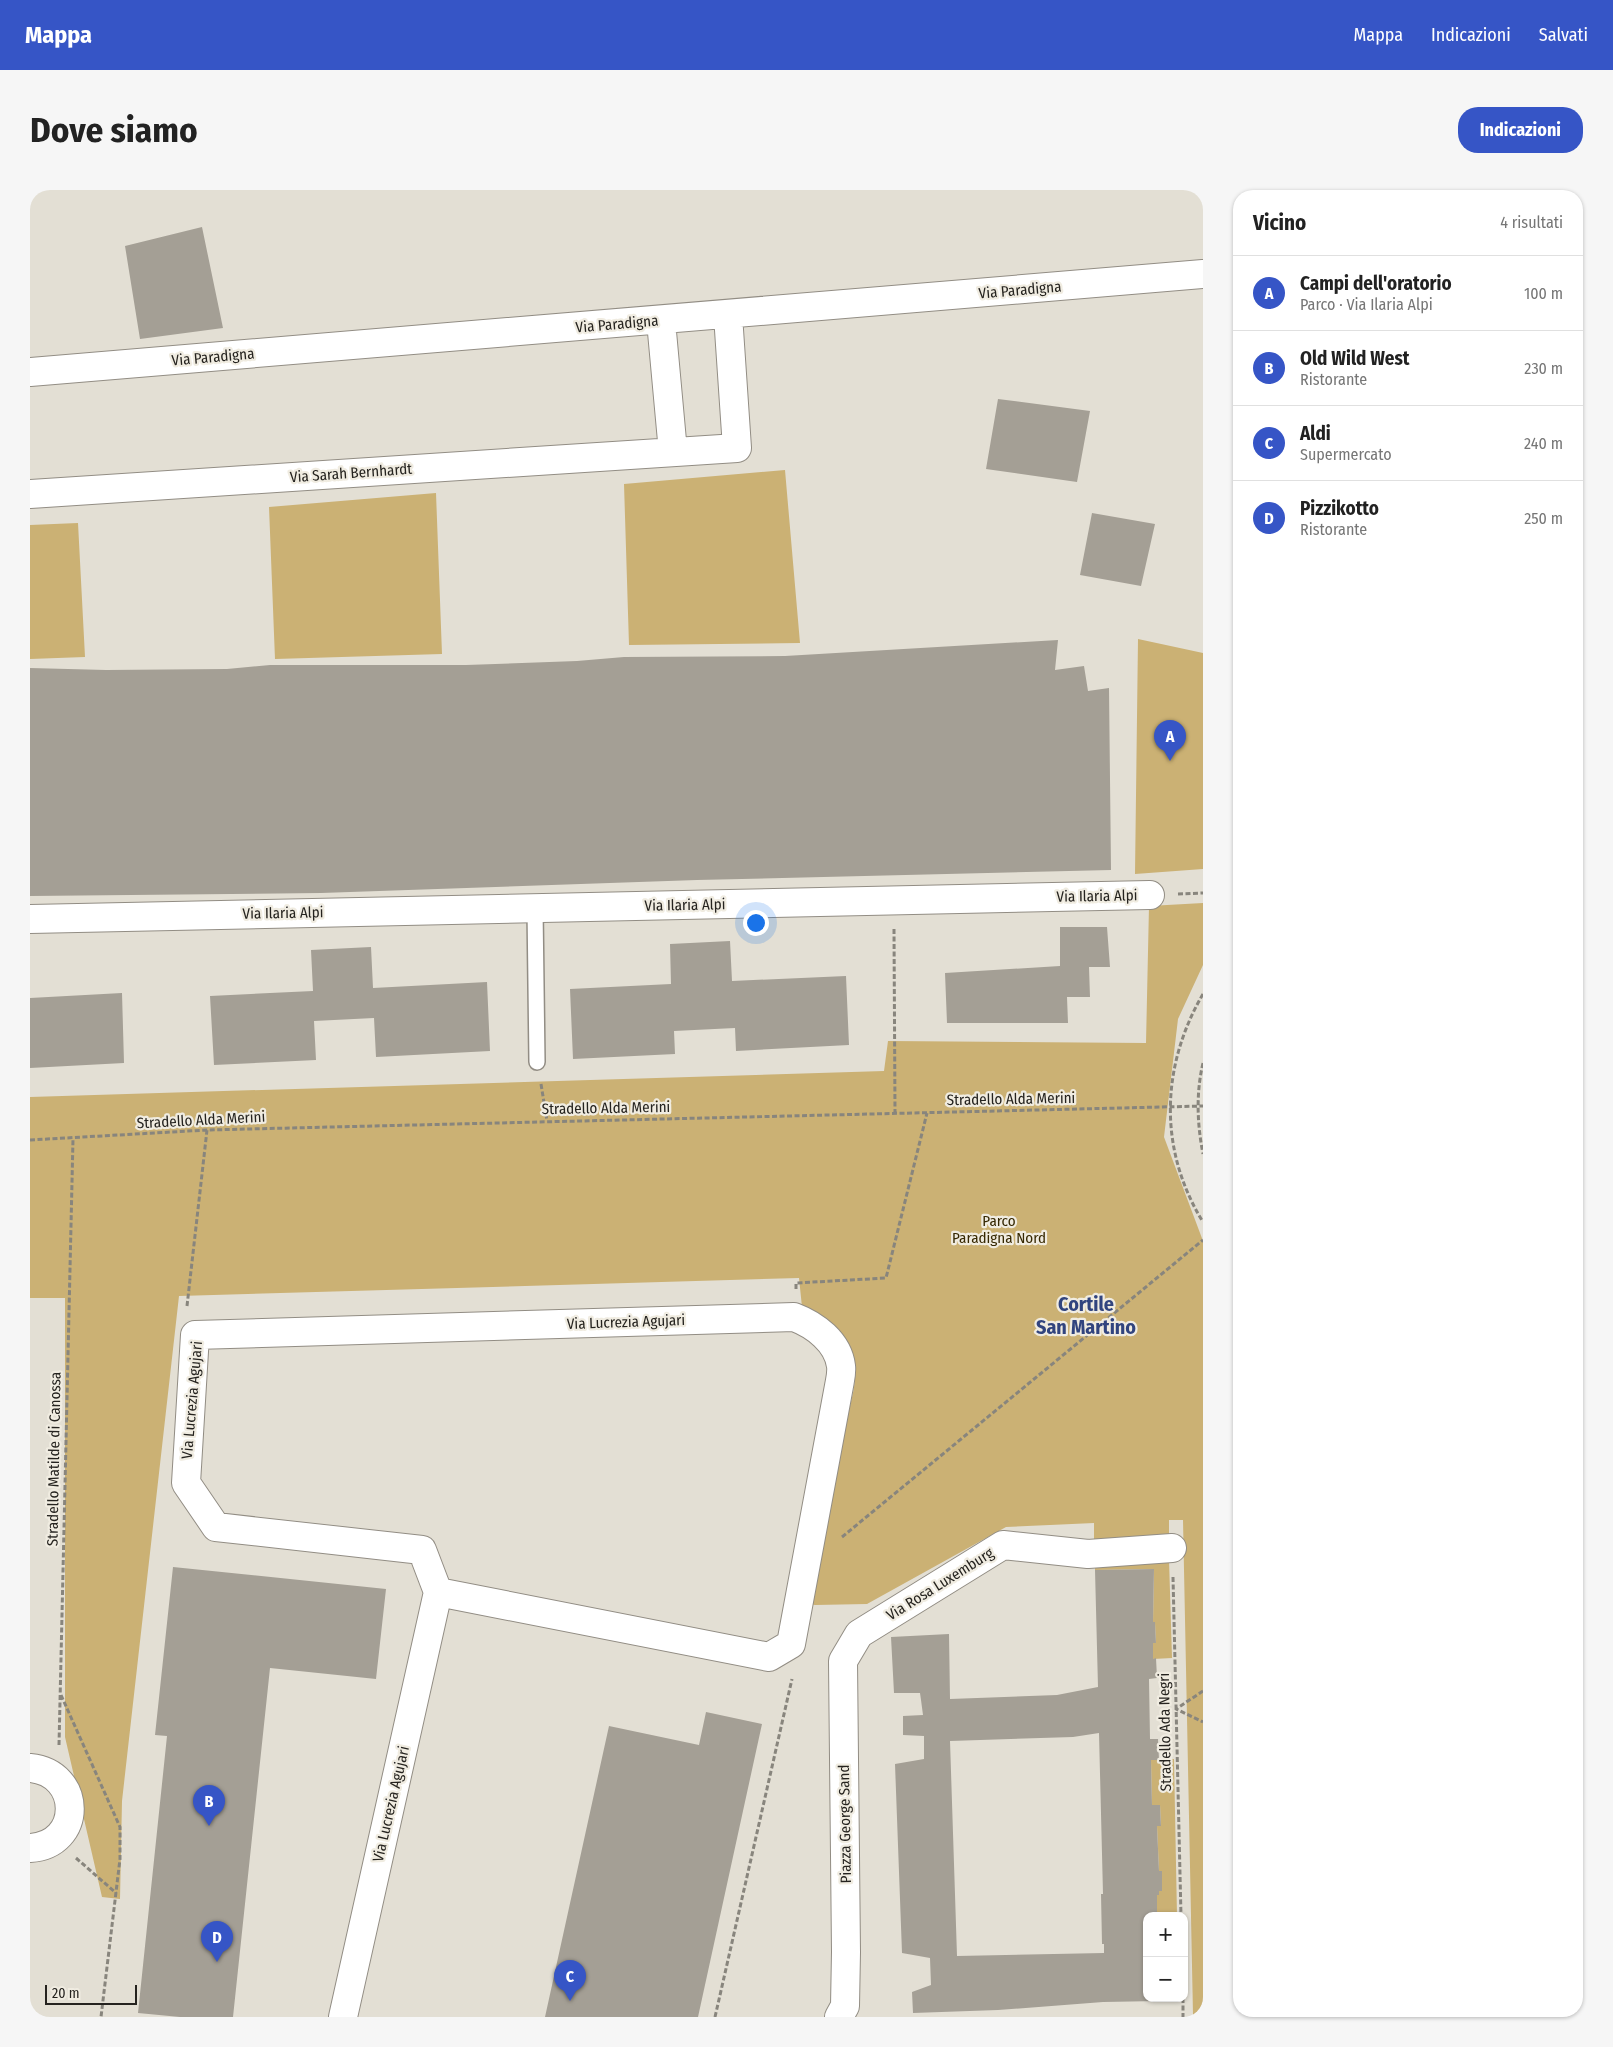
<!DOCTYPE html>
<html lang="it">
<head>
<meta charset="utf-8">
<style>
  body { margin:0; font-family:"Fira Sans Condensed",sans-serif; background:#f6f6f6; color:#222 }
  .controls { position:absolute; right:15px; bottom:15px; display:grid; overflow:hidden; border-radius:10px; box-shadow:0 1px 4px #0004 }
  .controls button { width:45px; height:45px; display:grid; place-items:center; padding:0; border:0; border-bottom:1px solid #e0e0e0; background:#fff; color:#222; font:25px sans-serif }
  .scale { position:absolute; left:15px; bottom:12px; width:92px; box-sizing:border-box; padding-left:5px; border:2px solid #25231f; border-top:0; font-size:14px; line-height:18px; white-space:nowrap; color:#25231f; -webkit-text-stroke:4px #f0ece1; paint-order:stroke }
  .you { position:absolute; left:725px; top:732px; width:18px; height:18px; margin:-12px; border:4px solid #fff; border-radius:50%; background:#1a73e8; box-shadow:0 0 0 8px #1a73e833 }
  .badge { display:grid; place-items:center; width:32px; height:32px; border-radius:50%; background:#3655c6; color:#fff; font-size:16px; font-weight:700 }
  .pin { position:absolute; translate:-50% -41px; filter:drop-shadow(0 1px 2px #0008) }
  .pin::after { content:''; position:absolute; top:26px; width:18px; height:15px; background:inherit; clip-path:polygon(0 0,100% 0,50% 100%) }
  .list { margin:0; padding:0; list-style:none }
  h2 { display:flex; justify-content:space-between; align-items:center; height:65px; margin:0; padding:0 20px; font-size:21px }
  h2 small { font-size:16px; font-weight:400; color:#767676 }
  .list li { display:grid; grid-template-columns:32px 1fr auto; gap:15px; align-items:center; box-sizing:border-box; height:75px; padding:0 20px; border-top:1px solid #e0e0e0 }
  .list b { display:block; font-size:19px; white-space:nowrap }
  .list p { margin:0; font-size:16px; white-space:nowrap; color:#767676 }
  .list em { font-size:16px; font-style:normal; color:#767676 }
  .map { position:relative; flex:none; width:1173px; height:1827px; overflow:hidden; border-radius:20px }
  header { display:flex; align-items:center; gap:30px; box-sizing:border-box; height:70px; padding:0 25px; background:#3655c6; color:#fff }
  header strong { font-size:24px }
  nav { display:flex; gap:28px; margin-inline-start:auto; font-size:18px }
  .intro { display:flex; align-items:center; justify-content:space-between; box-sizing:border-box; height:120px; padding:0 30px }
  h1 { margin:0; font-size:35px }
  .button { padding:12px 22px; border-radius:20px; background:#3655c6; color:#fff; font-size:18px; font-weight:700 }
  main { display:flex; gap:30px; padding:0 30px }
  aside { flex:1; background:#fff; border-radius:20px; box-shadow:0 1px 4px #0004 }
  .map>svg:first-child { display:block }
  .green { fill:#cbb174 }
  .building { fill:#a49f95; fill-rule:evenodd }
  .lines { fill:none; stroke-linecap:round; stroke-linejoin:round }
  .lane-casing { stroke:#928d84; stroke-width:18 }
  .street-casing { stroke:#928d84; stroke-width:30 }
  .path { stroke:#88857d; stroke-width:3; stroke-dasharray:5 2.5; stroke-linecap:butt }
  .lane { stroke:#fff; stroke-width:15 }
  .street { stroke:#fff; stroke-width:28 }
  .labels { text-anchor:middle; stroke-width:4.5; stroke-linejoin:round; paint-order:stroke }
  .street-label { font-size:15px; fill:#25231f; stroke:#f0ece1 }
  .park-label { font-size:15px; fill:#362802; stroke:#f0ece1 }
  .district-label { font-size:20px; font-weight:bold; fill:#31447e; stroke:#f0ece1 }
</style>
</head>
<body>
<header>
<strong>Mappa</strong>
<nav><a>Mappa</a><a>Indicazioni</a><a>Salvati</a></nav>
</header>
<div class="intro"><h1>Dove siamo</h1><a class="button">Indicazioni</a></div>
<main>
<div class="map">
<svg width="1173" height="1827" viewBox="0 0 1173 1827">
  <rect width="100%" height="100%" fill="#e3dfd4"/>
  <path class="green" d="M755,280L770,453L599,455L594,294Z
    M406,303L412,464L245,469L239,317Z
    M48,333L55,467L0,469V335Z
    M1108,449L1173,463V679L1105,684Z
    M1173,713V775L1148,829L1134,947L1173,1051V1825H1163L1153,1330H1139V1352L1064,1354V1333L976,1337L837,1414L785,1415L774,1413L823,1203C832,1159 813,1133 772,1117L769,1088L149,1106L92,1611L90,1709L72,1707L35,1547V1108H0V907L854,881L858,851L1116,853L1119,716Z
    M1065,1367L1139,1369L1142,1468L1123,1469V1453H1126L1125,1433L1123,1432L1124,1379L1065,1380Z
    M1129,1569H1144L1147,1726H1127V1705L1129,1701H1132L1129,1681L1127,1636H1131L1130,1615H1122L1121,1570Z"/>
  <path class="building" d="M172,37L193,138L110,149L95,56Z
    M968,209L1060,221L1047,292L956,279Z
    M1062,323L1125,334L1111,396L1050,385Z
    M1028,450L1025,480L1054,476L1058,501L1079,498L1081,680L667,690L291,703L0,706V478L76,480L197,479L240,475H436L547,471L594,467L755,466Z
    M1030,737H1077L1080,777H1059L1060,807H1037L1038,833H917L915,783L1030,776Z
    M700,751L702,791L816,786L819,855L706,861L705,838L644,841L645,864L543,869L540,799L641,794L640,754Z
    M341,757L343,798L457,792L460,861L346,867L344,828L284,831L286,870L184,875L180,806L283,801L281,760Z
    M92,803L94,873L0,878V808Z
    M143,1377L356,1399L346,1489L240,1478L203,1827H150L108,1823L137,1546L125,1545Z
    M1124,1379L1123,1432H1125L1126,1453H1123V1469L1126,1468L1127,1488L1119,1489L1120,1549H1128L1129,1570H1121L1122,1615H1130L1131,1636H1127L1129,1681H1132V1701H1129V1705H1127V1726H1117V1808H1128L1129,1811L1073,1812L968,1820L883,1823L882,1802L901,1795L900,1768L872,1763L865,1574L894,1569V1546L873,1545V1526L893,1525L891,1510L890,1503H864L861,1447L919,1444L920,1509L1027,1505L1068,1497L1065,1380ZM1069,1543L1073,1704H1071L1072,1754H1074V1763L927,1766L920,1551L1043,1547Z
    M676,1522L732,1534L668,1827H515L579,1536L669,1555Z"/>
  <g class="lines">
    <defs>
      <path id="lane" d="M505,718L507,872"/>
      <path id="street" d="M631,131L643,262
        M0,182L1173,84
        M0,304L707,258L698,125
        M0,729L1120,705
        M0,1578C53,1583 53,1655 0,1658
        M313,1827L408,1402L392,1360L186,1337L156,1293L165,1145L764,1127C785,1135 808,1152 811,1176C812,1183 810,1190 809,1196L761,1454L739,1467L408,1402
        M809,1827L815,1816L816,1762L813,1471L829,1444L973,1355L1058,1364L1142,1358"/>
    </defs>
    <use href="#lane" class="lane-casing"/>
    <use href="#street" class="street-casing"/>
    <path class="path" d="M1148,704L1173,703
      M864,739L865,922
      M1173,804C1131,876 1128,959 1173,1032
      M1173,873C1166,903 1167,933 1173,964
      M511,894L517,931
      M0,950L177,940L1173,916
      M766,1099V1093L856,1088L897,923
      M157,1116L177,940
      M812,1347L1173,1050
      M1143,1387L1151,1726
      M1173,1501L1146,1519L1173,1532
      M31,1505L90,1637V1669L71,1827
      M29,1555L43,949
      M46,1668L86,1703
      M1153,1808V1827
      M685,1827L762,1489"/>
    <use href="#lane" class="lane"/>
    <use href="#street" class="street"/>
  </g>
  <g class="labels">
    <g class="street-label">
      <text transform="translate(990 100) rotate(-5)" y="5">Via Paradigna</text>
      <text transform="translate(587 134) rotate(-5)" y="5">Via Paradigna</text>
      <text transform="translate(183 167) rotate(-5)" y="5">Via Paradigna</text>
      <text transform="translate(321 283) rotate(-4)" y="5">Via Sarah Bernhardt</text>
      <text transform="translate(1067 706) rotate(-1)" y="5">Via Ilaria Alpi</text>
      <text transform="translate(655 715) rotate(-1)" y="5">Via Ilaria Alpi</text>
      <text transform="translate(253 723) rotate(-1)" y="5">Via Ilaria Alpi</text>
      <text transform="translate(981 909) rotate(-1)" y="5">Stradello Alda Merini</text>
      <text transform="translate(576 918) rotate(-1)" y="5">Stradello Alda Merini</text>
      <text transform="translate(171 930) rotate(-3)" y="5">Stradello Alda Merini</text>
      <text transform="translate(596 1132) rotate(-2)" y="5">Via Lucrezia Agujari</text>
      <text transform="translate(162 1210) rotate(-85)" y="5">Via Lucrezia Agujari</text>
      <text transform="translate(24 1269) rotate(-89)" y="5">Stradello Matilde di Canossa</text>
      <text transform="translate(910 1394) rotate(-32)" y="5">Via Rosa Luxemburg</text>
      <text transform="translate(1135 1542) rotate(-91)" y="5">Stradello Ada Negri</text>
      <text transform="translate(361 1614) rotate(-77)" y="5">Via Lucrezia Agujari</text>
      <text transform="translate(815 1634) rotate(-91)" y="5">Piazza George Sand</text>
    </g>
    <g class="park-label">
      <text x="969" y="1036">Parco<tspan x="969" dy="17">Paradigna Nord</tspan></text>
    </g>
    <g class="district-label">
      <text x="1056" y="1121">Cortile<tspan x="1056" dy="23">San Martino</tspan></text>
    </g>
  </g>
</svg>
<div class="controls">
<button>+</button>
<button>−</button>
</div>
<div class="scale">20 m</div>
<div class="you"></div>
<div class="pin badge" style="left:1140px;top:571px">A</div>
<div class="pin badge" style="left:179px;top:1636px">B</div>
<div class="pin badge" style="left:540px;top:1811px">C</div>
<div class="pin badge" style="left:187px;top:1772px">D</div>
</div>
<aside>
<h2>Vicino<small>4 risultati</small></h2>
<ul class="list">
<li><span class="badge">A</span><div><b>Campi dell'oratorio</b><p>Parco · Via Ilaria Alpi</p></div><em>100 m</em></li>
<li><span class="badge">B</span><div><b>Old Wild West</b><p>Ristorante</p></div><em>230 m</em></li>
<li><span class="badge">C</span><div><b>Aldi</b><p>Supermercato</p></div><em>240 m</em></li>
<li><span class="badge">D</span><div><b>Pizzikotto</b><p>Ristorante</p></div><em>250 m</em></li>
</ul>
</aside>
</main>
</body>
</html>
